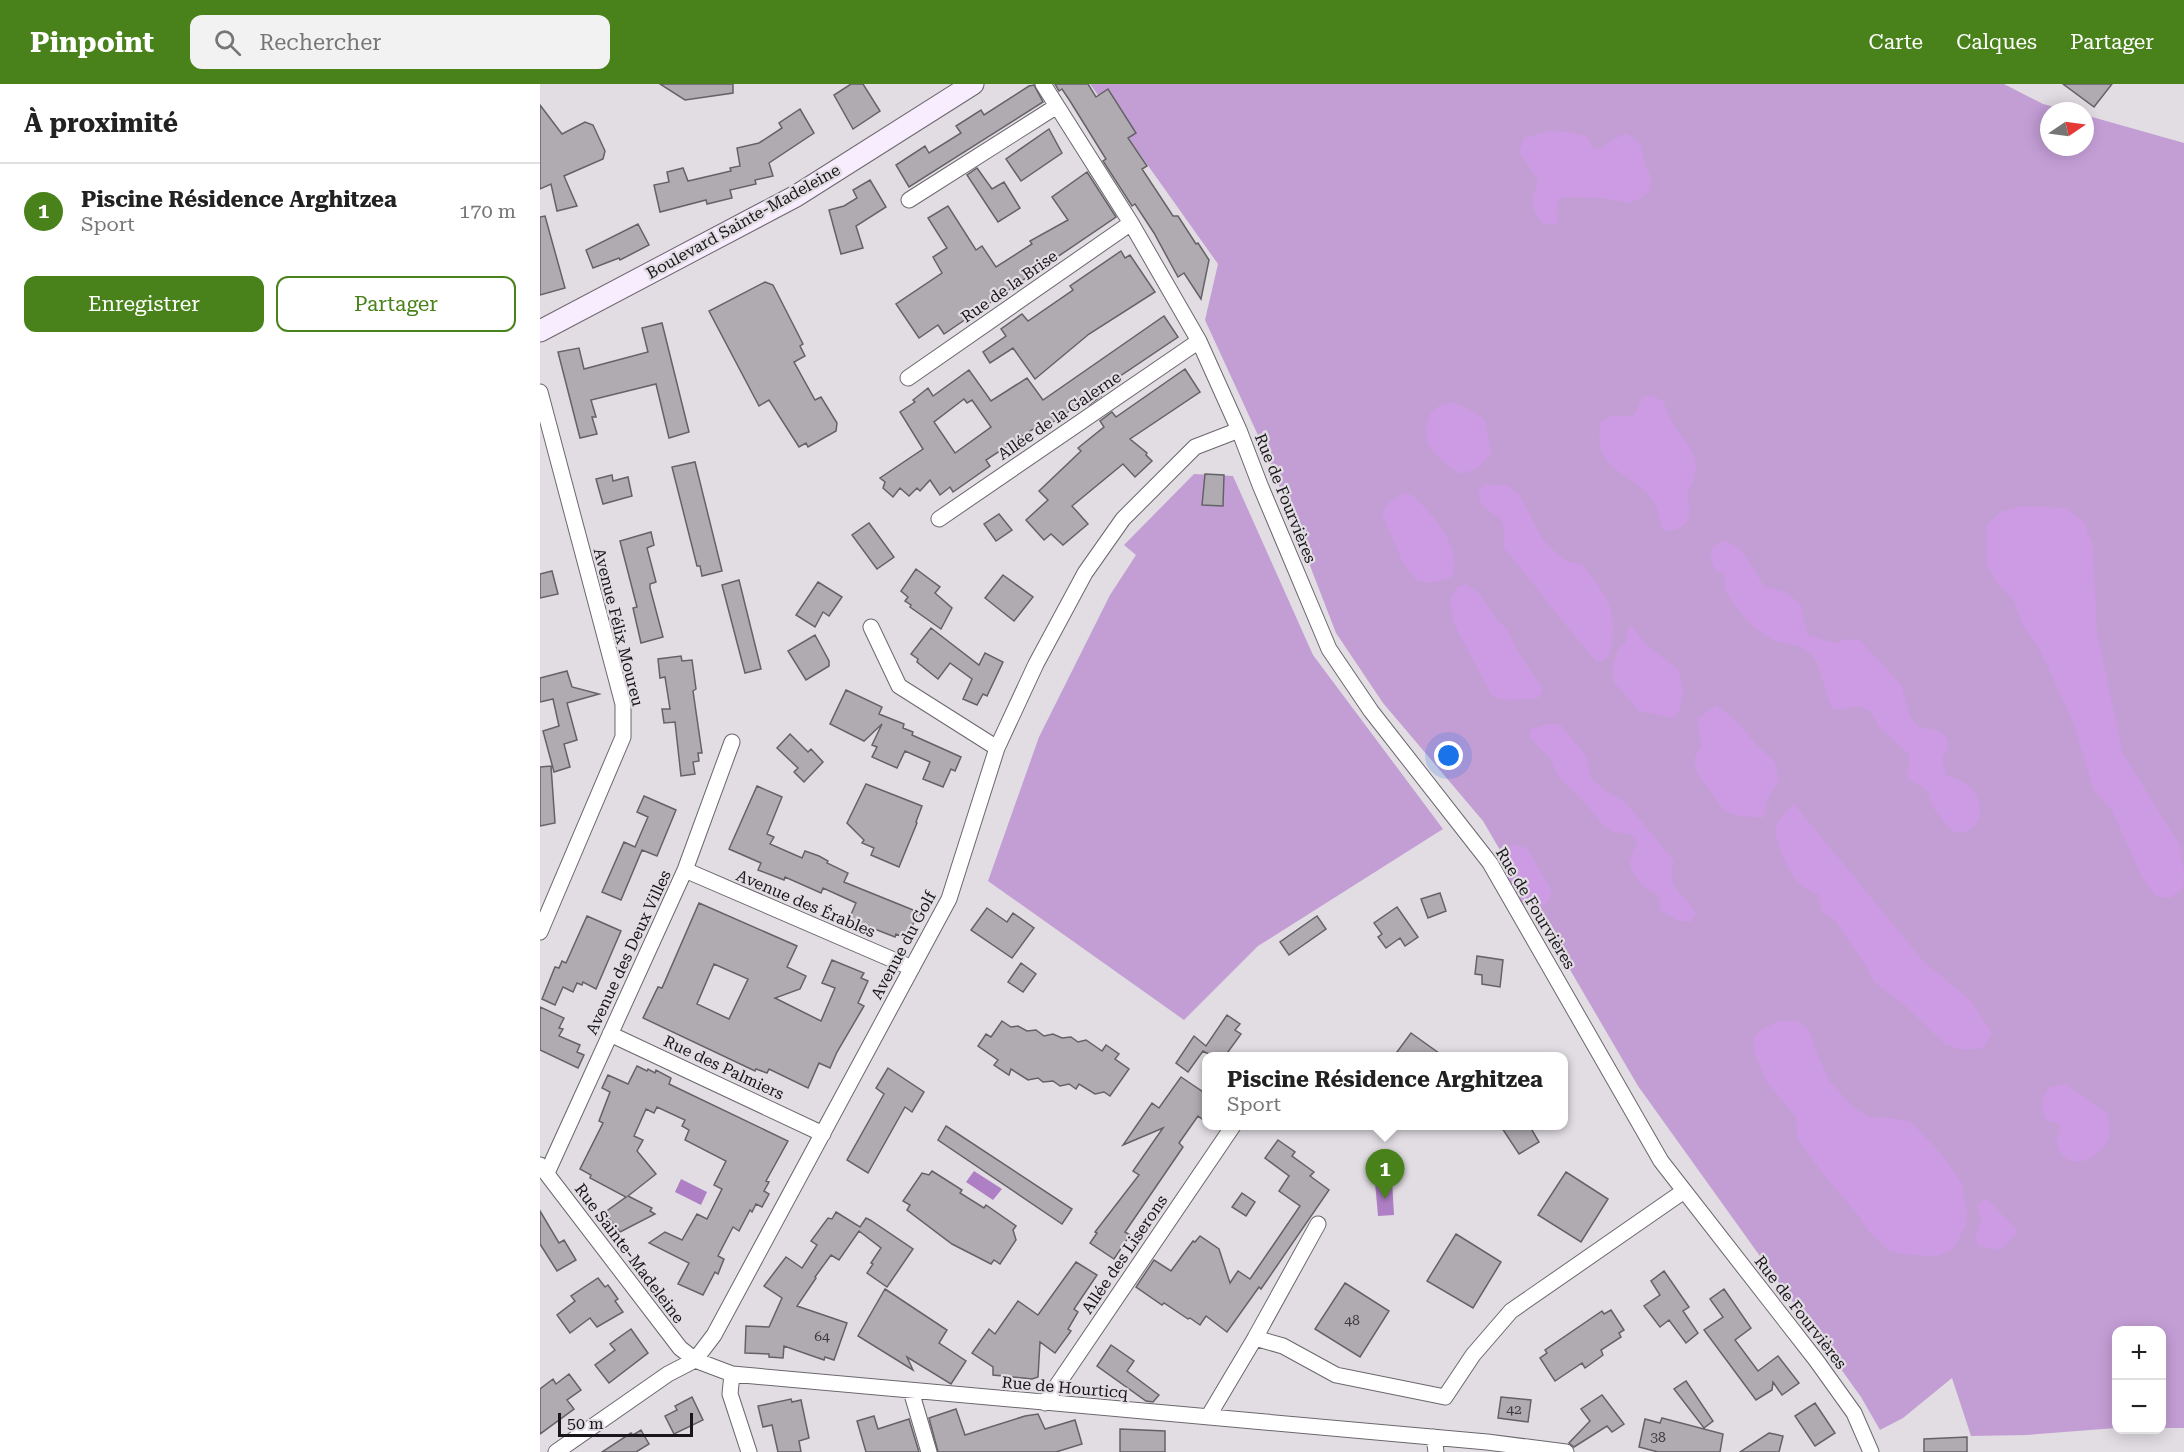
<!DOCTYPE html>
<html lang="fr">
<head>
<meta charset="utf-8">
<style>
  body { margin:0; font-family:"Roboto Serif",serif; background:#f2f2f2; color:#222 }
  .controls { position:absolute; right:18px; bottom:18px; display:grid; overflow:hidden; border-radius:12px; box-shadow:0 3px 15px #0003 }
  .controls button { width:54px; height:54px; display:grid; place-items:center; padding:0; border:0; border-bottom:2px solid #e0e0e0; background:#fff; color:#222; font:30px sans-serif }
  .compass { position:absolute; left:1500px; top:18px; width:54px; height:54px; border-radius:50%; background:#fff; box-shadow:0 3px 15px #0003; rotate:77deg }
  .scale { position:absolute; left:18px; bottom:15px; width:135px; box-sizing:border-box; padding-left:6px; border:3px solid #181618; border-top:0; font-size:16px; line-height:21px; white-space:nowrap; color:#181618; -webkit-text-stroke:4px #e1dde3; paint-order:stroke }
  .you { position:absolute; left:909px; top:672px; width:21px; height:21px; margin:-15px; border:4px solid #fff; border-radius:50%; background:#1a73e8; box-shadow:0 0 0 9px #1a73e833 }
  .badge { display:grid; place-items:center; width:39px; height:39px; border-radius:50%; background:#49821b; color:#fff; font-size:20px; font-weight:700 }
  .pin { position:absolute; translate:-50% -50px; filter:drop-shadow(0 2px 3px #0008) }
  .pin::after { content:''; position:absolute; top:32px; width:21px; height:18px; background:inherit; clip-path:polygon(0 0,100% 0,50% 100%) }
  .popup { position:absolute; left:662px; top:968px; width:366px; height:78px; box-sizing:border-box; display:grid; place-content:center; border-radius:12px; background:#fff; filter:drop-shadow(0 2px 4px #0005); font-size:20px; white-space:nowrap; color:#767676 }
  .popup b { font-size:22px; color:#222 }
  .popup::after { content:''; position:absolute; left:50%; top:100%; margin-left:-12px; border:12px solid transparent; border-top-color:#fff }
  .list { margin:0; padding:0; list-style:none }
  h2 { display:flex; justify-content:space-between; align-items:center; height:78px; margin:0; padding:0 24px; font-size:26px }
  h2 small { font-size:20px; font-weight:400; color:#767676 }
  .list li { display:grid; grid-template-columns:39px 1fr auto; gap:18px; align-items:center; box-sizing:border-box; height:96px; padding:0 24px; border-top:2px solid #e0e0e0 }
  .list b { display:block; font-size:22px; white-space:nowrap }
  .list p { margin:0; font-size:20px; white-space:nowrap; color:#767676 }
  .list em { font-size:20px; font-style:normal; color:#767676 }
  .actions { display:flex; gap:12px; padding:18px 24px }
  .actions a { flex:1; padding:14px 0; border:2px solid #49821b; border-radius:12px; text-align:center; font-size:21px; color:#49821b }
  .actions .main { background:#49821b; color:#fff }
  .icon { flex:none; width:33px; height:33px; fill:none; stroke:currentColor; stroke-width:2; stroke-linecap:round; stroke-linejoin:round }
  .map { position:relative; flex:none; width:1644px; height:1368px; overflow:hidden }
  header { display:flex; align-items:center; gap:36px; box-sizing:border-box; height:84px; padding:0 30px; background:#49821b; color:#fff }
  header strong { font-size:28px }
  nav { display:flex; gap:33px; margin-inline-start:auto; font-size:21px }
  .search { width:420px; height:54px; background:#f2f2f2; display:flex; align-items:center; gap:15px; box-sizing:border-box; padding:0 21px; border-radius:12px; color:#767676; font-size:22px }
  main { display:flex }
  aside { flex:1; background:#fff }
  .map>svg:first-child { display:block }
  .green { fill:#c39ed5 }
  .forest { fill:#cc9be3 }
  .water { fill:#ae7fc4 }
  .building { fill:#afabb1; stroke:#656267; stroke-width:1.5; fill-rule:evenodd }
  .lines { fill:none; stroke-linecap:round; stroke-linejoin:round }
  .street-casing { stroke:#6b676d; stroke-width:17 }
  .secondary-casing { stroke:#6b676d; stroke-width:23 }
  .street { stroke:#fff; stroke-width:15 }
  .secondary { stroke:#f8edfe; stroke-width:21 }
  .labels { text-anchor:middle; stroke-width:4.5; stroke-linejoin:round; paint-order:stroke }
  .number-label { font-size:14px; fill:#3e3b3e }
  .street-label { font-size:16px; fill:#181618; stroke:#e1dde3 }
</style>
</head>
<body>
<header>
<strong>Pinpoint</strong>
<div class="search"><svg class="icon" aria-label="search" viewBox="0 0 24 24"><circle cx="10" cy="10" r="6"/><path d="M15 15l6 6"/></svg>Rechercher</div>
<nav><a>Carte</a><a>Calques</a><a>Partager</a></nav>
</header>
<main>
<aside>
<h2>À proximité<small></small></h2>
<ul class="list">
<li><span class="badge">1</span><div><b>Piscine Résidence Arghitzea</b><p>Sport</p></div><em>170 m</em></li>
</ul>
<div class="actions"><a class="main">Enregistrer</a><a>Partager</a></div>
</aside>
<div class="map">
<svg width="1644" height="1368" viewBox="0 0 1644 1368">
  <rect width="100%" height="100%" fill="#e1dde3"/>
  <path class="green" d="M550,0H1464L1503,20L1530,27H1509V63H1545V31L1644,59V1344H1622V1246H1576V1344L1487,1351L1431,1352L1412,1294L1363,1334L1340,1346L1321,1313L1098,1002L943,737L843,619L796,549L728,373L665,236L678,180Z
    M654,390L693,392L773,571L903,745L718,862L644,936L448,797L499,653L570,511L596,471L584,461Z"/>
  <path class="forest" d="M1010,47L1030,48L1046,52L1054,65H1062L1070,57L1087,49L1101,61L1105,82L1110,91V106L1101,114L1089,119L1061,114L1022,113L1019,115L1016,129L1019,141L1003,140C989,122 992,117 998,96L979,68L984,54Z
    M1110,311L1124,318C1134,360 1173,364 1147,410C1151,424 1153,439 1137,445C1131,447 1129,447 1123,445C1119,435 1118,422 1111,414C1087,384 1051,388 1061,337L1072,332H1093L1103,313Z
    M911,318L933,327L945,336L951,369L938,384L920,390C903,379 879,361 887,338C891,325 898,321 911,318Z
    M945,400L968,402L979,410L1003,456L1025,477L1042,480C1063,508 1077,521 1072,558C1071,568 1069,576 1057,578C1024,541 995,501 963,463L964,444L961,435C950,428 939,422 938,408Z
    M867,409C876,412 878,417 885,424C901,441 922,468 912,493L892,499L877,497L863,479L842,430C848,417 854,413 867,409Z
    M1482,422L1526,424L1544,438L1553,464L1557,549L1583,670L1639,760L1644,787L1643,804L1630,814L1616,813L1602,793L1572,727L1554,706L1533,638L1500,566L1482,540L1473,515L1458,500L1446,480V442L1460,428Z
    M1184,457L1200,464L1224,502L1248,509L1260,520L1268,551L1295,559L1308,555L1320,556L1362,602L1370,633L1379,643C1390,644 1411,647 1408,663C1407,667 1403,672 1402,676L1406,691C1414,694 1426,698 1431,704C1443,718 1445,738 1427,747C1423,749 1418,749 1414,747C1409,745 1404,738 1401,734C1393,725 1391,721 1389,709L1380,701L1368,696L1367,687L1370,679L1368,669L1339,643L1330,627L1319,622L1294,626C1282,609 1285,586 1272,571C1260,559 1248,562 1234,556C1217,550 1194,523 1186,507C1184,500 1185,495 1184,489L1175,486C1171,477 1169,471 1173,462Z
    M926,500L940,510L956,535L967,545L977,566L1003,606L998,614L965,616L952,612L914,540L910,517L916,504Z
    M1091,541L1107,562L1138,585L1143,605L1140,626L1132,634L1099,627L1074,598L1073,580L1079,563L1086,558V549Z
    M1177,621L1201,642L1217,662L1234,676L1239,695L1227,717L1223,734L1195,731L1183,725L1157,689L1154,675L1161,662L1157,635Z
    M1007,640H1020L1046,672L1051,694L1064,706L1085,718L1134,777C1125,807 1145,808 1156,830L1150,838L1139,837L1120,826C1122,806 1115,811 1102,801C1097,797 1092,785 1089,779L1097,757L1090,750L1073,748L1064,742L1040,713L1018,692L1010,674L989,653L992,645Z
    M1254,720L1384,878L1430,916L1452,949L1443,964L1421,966L1405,960L1365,921L1334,898L1328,885L1294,835L1283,829L1278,810C1269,807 1261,803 1255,795C1249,786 1235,758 1236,747C1236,736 1247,728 1254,720Z
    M973,760L987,764L1012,808L1007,819C973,836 953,787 973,760Z
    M1241,937H1257L1268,944L1278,972L1289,996L1314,1024L1331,1034H1350L1371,1038L1403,1072L1421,1098L1427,1124L1426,1141L1413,1165L1397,1172L1371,1171L1351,1168L1328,1146L1318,1131L1283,1090L1257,1054L1256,1033L1227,998L1215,970L1213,954L1222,945Z
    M1525,1000L1567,1029C1568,1035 1570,1042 1570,1048C1569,1067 1537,1090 1522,1070C1519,1066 1518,1061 1516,1057L1521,1045L1518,1039L1507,1037C1501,1025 1501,1014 1509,1003Z
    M1446,1114L1478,1147L1461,1166L1439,1162L1435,1155L1442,1136L1437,1122Z"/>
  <path class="water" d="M434,1087L462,1105L453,1116L426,1098Z
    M141,1095L167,1108L161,1121L135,1108Z
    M852,1096L854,1131L838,1132L835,1098Z"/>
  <path class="building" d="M120,0H193V9L145,16Z
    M311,0H323L340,27L313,45L294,11Z
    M515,0H548L556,13L568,5L596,49L588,54L607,82L602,85L633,132H638L656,160L658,159L669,176L661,215L644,189L638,193L614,149L595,120L592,122L563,77L566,75L530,17L522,5L519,7Z
    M1523,0H1572L1554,23Z
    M494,1L503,18L369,103L356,81L385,62L389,69L421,49L416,42L441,26L444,31L489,2Z
    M0,21L22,50L45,38L53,41L65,67L63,75L24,92L37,122L17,127L11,100L0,105Z
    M260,25L274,49L229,79L233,92L215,96L216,100L190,106L192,114L167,120L166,116L120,128L114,101L129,98L127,88L143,84L148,97L191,87L190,84L200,82L197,64L219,59L242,44L239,39Z
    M509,45L522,69L481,97L466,75Z
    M437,84L452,105L464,98L480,124L458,138L427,91Z
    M547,88L576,133L404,250L398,241L379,254L356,220L402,189L393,173L407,164L388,134L408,122L436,166L442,162L456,183L492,160L490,157L528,136L512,113Z
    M330,96L346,123L316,142L323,164L301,170L289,126L304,122L317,114L313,106Z
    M5,132L25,204L0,211V133Z
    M98,140L109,161L80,176L79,174L53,184L46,166Z
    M581,167L585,174L590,171L615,208L549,250L495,295L473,264L450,279L443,268L466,252L461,245L482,230L488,237L533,206L530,202Z
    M225,198L233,201L263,260L260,262L265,272L254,278L275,316L281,313L297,339L296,347L268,363L266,359L259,363L229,316L219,322L169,227Z
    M624,232L638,253L558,307L561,312L549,321L546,316L507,342L504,338L446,376L450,382L413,408L410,403L400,411L390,396L380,407L377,404L369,412L360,404L353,413L343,404L345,398L340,394L383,365L360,328L375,318L373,316L388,304L393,312L429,286L451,317L487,294L503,316ZM424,315L427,319L432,316L451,343L415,369L394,338Z
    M122,239L149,348L129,354L116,300L51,316L56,333H52L57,350L40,354L18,268L39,264L44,285L108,268L102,244Z
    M645,285L660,308L590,355L607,369L606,371L612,377L595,393L583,380L532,422L548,440L523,461L511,450L504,456L486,436L508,416L499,407L541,367L538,364L564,343L560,337L572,328L576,333Z
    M155,378L182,487L162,492L160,482H157L132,383Z
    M665,390L684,391L683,422L662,421Z
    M72,391L73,397L88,393L92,412L63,420L56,395Z
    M459,430L472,446L456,457L444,440Z
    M329,439L354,473L337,485L312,451Z
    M111,448L114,461L107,464L116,498L110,500V504L123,553L101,559L93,524L97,523L80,457Z
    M376,485L400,503L395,509L412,524L401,545L370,523L371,521L365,517L368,513L361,507Z
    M12,487L18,510L0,514V490Z
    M463,491L493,513L474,537L445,514Z
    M199,496L221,585L205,589L182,501Z
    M278,498L302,513L289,532L283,528L275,543L256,531Z
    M391,544L439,581L445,569L463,578L447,612L443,610L437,621L423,615L432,595L410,579L398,595L377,578L378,575L371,570Z
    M275,551L289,577V582L266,596L248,567Z
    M141,572L142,577L152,576L156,605L153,607L162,669H158L159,677L153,678L155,690L141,692L135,638L124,639L122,625H130L125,593L120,594L118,575Z
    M27,587L32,603L59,610L27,619L37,656L24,660L30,683L14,688L3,647L19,642L13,615L0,618V594Z
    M306,606L342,623L339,630L364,640L363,644L373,648L372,651L421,673L415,687L411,685L403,703L383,695L390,678L365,667L357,684L332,673L337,663L332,661L342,640L324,657L290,640Z
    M250,650L268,668L271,665L283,678L264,698L254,688L258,684L237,664Z
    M11,682L15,739L0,742V683Z
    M326,700L382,722L376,738L377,739L359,783L331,771L334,764L322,759L324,756L307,739Z
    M217,702L242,713L227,750L234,753L230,760L262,774L265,767L279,772L288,777L287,779L308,789L304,798L378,828L367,855L356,850L355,853L309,835L316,819L283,804L281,809L245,793L244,796L218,786L221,779L189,765Z
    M104,712L136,726L117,772L102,766L81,816L62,808L84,758L95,763L108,733L97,728Z
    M900,809L906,827L888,834L881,815Z
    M159,819L257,862L247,883L266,892L260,905L235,914L281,937L295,904L282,899L292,876L324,889L321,894L328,897L318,919L324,922L297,968L290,984L279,979L268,1004L229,985L227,989L216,985L215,987L103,934L118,903L122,904ZM174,880L208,895L189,935L157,920Z
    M857,823L878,853L865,862L860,854L846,864L838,853L842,850L834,839Z
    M447,824L467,838L473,829L494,844L472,874L431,846Z
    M47,832L81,847L56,905L43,898L42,901L37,899L33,908L23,903L15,921L2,915L15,883L19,884L22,877L26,879Z
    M777,832L786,845L749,871L740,858Z
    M937,872L963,876L960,903L942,900V891L935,890Z
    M481,879L496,890L483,908L468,898Z
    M0,923L24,934L19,944L23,945L19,952L40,961L37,968L44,971L38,984L0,966Z
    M687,931L700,940L695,946L701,950L685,972H672L663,967L648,988L636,979L654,952L666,962Z
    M462,937L471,943L478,942L487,947L496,946L504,952L513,950L522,954L531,953L538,958L546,956L562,967L566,961L579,970L575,975L589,985L570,1012L564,1008L555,1010L539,1000L536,1005L529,1000L520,1002L513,997L503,998L498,994L488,996L471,985L469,991L454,981L458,976L438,962L446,950L451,953Z
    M871,949L903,972H854Z
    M97,982L107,987L108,985L115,989L116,986L131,994L129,1000L248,1057L226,1097L229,1098L224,1107L229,1110L222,1123L216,1120L212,1128L210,1126L199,1147L193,1143L178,1172L184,1175L178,1190L175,1188L163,1211L138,1200L149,1179L109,1159L125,1148L142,1156L157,1130L167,1135L182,1105L174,1101L186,1077L145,1056L149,1046L142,1042L145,1036L117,1023L114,1029L106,1025L94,1052L103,1056L97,1067L116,1090L88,1112L112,1124L110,1127L115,1130L80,1148L64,1129L86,1113L50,1094L51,1091L40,1085L63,1039L59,1037L70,1008L62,1004L68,991L88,1000Z
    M348,984L384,1008L372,1028L365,1023L328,1089L307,1076L344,1010L336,1004Z
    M641,993L666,1010V1038L658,1032L639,1059L643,1063L585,1148L590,1151L574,1175L550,1159L557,1149L555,1148L599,1091L593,1087L623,1044L583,1061L612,1019L619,1024Z
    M960,1041H989L999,1058L979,1070Z
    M406,1042L532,1125L522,1140L398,1056Z
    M738,1056L755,1068L752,1072L774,1088L770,1092L789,1106L721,1205L719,1203L687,1248L666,1232L660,1241L650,1234L648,1235L624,1219L622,1221L596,1203L614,1176L631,1187L653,1157L655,1158L660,1152L679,1165L690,1199L698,1187L710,1195L760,1122L739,1107L749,1092L725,1074Z
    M392,1087L422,1106L420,1109L444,1124L446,1121L476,1142L473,1146L476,1156L460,1180L454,1176L451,1180L412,1160L367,1126L370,1121L363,1117L382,1089L389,1091Z
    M1026,1088L1068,1115L1041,1158L998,1131Z
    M702,1109L715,1118L706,1132L692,1123Z
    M0,1127L19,1159L24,1156L36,1176L17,1187L0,1160Z
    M296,1128L320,1143L326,1134L330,1136L373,1165L347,1203L327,1189L333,1180L331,1179L341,1164L319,1147L299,1176L291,1171L275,1193L276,1194L257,1222L307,1239L294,1276L285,1273L284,1276L244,1262L243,1274L229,1273V1270L205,1269L206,1242L229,1243L242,1214L224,1202L246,1173L262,1184L277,1161L271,1157L288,1134L292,1135Z
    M916,1150L961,1178L933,1224L887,1197Z
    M536,1178L557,1191L534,1225L538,1228L528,1245L531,1247L515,1269L500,1258L498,1293L492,1295L453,1291V1283L432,1269L449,1245L455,1250L478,1217L498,1231Z
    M1124,1187L1149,1223L1143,1227L1158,1249L1146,1259L1129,1236L1120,1243L1104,1222L1120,1211L1111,1197Z
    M58,1194L65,1203L68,1201L78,1215L75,1217L83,1228L57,1243L50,1234L30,1249L17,1231L35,1217L31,1212Z
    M805,1199L849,1227L820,1273L775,1245Z
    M345,1205L407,1246L399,1259L426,1277L411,1300L367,1273L373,1286L318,1252Z
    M1184,1205L1211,1244L1195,1256L1218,1287L1238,1272L1259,1299L1242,1311L1233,1298L1232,1306L1216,1316L1164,1246L1183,1233L1170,1215Z
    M1071,1226L1084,1246L1079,1249L1081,1253L1061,1266L1063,1271L1045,1284L1042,1279L1015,1297L1000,1274L1007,1269L1005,1266L1062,1227L1064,1230Z
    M91,1245L108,1269L69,1299L55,1281L75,1266L70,1260Z
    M571,1261L594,1277L587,1287L619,1311L613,1318L606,1317L557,1282Z
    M29,1290L41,1306L27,1316L34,1325L0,1350V1305L13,1295L16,1300Z
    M1146,1297L1173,1337L1164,1344L1134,1305Z
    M1062,1311L1084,1340L1072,1348L1067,1342L1034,1363L1029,1359L1050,1337L1041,1325Z
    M152,1313L163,1336L134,1350L125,1332L137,1326L135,1322Z
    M961,1313L991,1316L988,1338L958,1334Z
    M251,1315L252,1318L261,1316L269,1354L259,1357L261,1368H238L232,1341L223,1343L218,1322Z
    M1275,1319L1295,1349L1275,1362L1255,1332Z
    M416,1325L425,1351L485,1332L498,1330L505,1345L535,1336L542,1360L516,1368H398L389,1334Z
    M334,1332L338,1345L369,1335L379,1368H326L317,1337Z
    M1122,1334L1183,1350L1180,1368H1118L1099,1363L1105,1335L1120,1339Z
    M580,1345L625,1347V1368H580Z
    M101,1346L109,1360L96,1368H62L91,1349L93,1351Z
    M1229,1349L1243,1352L1239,1368H1200Z
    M1427,1353V1368H1384V1355Z"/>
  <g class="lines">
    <defs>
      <path id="street" d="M503,0L591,139L659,257L699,346L720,401L789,565L831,627L950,779L1121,1077L1276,1276L1314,1329L1331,1368
        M369,116L517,22
        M368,294L591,139
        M0,308L83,620V653L0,848
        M399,435L659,257
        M331,543L359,602L457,664
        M145,786L372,884
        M70,950L283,1050
        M0,1081L140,1264L155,1276L192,1290L947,1358L1026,1368
        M7,1089L145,786L192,658
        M715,1254L743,1262L796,1291L905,1313L933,1271L971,1227L1144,1107
        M192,1290L190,1310L209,1368
        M371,1307L389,1368
        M505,1319L693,1042
        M668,1333L715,1254L778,1140
        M894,1353L896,1368
        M16,1368L128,1290L155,1276L174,1251L409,815L457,664L496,580L545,489L583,435L655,363L699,346"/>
      <path id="secondary" d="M0,247L256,112L433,0"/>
    </defs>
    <use href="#street" class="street-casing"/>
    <use href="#secondary" class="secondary-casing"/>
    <use href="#street" class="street"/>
    <use href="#secondary" class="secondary"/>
  </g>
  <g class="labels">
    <g class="number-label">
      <text x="812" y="1241">48</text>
      <text x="282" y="1257">64</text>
      <text x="974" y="1330">42</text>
      <text x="1118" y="1358">38</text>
    </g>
    <g class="street-label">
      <text transform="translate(203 137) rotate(-29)" y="6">Boulevard Sainte-Madeleine</text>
      <text transform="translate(469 202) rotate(-35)" y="6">Rue de la Brise</text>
      <text transform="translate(519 331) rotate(-34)" y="6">Allée de la Galerne</text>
      <text transform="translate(746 414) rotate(68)" y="6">Rue de Fourvières</text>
      <text transform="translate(79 543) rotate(76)" y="6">Avenue Félix Moureu</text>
      <text transform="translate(266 819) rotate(23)" y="6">Avenue des Érables</text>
      <text transform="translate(996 824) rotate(59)" y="6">Rue de Fourvières</text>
      <text transform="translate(363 861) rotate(-62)" y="6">Avenue du Golf</text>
      <text transform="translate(88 868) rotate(-65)" y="6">Avenue des Deux Villes</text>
      <text transform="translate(184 983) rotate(25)" y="6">Rue des Palmiers</text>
      <text transform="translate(90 1169) rotate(53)" y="6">Rue Sainte-Madeleine</text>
      <text transform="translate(584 1170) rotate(-56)" y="6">Allée des Liserons</text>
      <text transform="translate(1261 1228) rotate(52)" y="6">Rue de Fourvières</text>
      <text transform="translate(525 1303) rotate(5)" y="6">Rue de Hourticq</text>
    </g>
  </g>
</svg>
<div class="controls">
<button>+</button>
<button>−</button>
</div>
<svg class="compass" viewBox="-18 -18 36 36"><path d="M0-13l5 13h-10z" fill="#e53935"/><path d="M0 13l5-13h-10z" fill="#767676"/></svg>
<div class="scale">50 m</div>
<div class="you"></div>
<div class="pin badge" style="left:845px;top:1115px">1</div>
<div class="popup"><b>Piscine Résidence Arghitzea</b>Sport</div>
</div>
</main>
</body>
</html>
